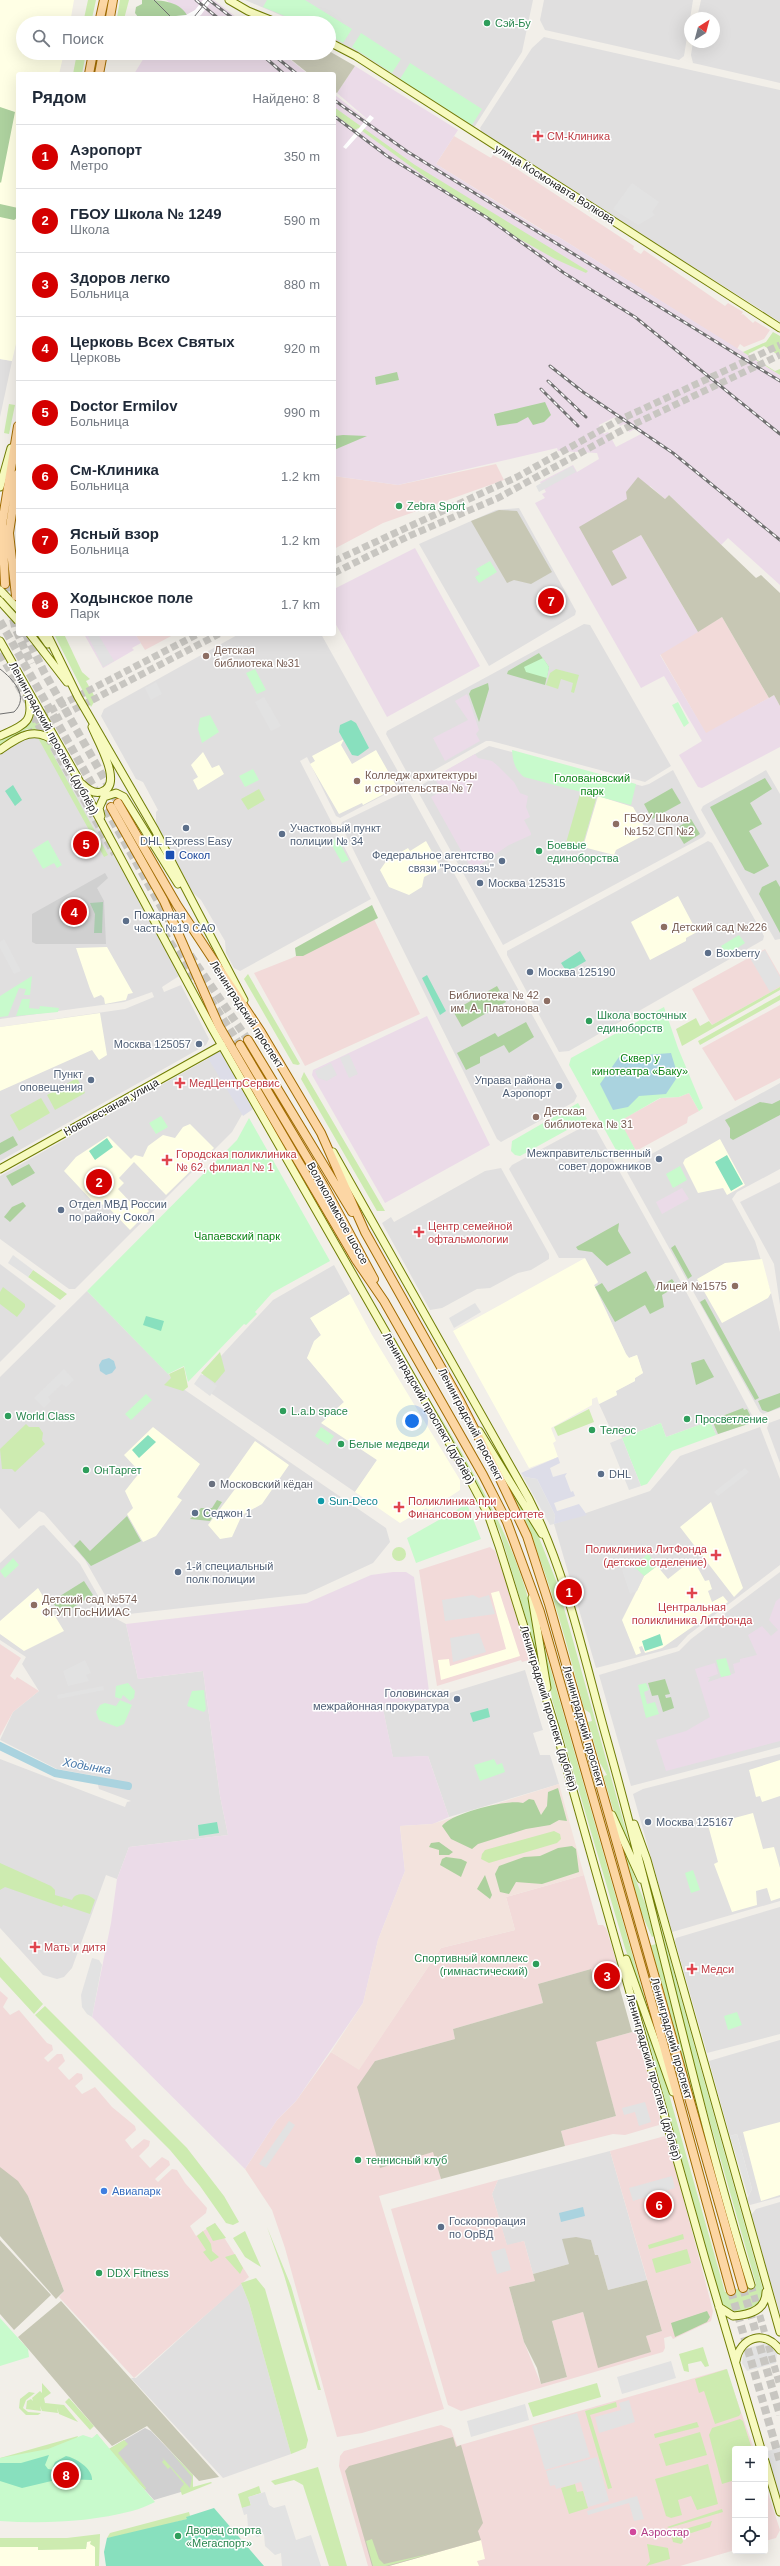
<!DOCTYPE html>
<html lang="ru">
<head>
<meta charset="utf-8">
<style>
  body { margin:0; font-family:Helvetica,sans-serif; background:#f2f2f3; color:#1f2937 }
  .controls { position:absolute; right:12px; bottom:12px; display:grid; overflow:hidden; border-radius:4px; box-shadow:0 4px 16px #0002 }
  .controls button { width:36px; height:36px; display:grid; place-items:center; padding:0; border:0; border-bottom:1px solid #e0e1e3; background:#fff; color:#1f2937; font:20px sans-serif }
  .compass { position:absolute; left:684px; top:12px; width:36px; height:36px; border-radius:50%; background:#fff; box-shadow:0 4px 16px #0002; rotate:36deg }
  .you { position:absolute; left:412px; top:1421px; width:14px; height:14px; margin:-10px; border:3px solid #fff; border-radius:50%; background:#1a73e8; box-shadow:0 0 0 6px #1a73e833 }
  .badge { display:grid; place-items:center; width:26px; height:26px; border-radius:50%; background:#d40000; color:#fff; font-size:13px; font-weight:700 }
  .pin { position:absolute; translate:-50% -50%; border:2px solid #fff; box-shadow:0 1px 4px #0006 }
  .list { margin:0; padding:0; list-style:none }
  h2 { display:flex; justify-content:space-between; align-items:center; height:52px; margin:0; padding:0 16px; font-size:17px }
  h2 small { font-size:13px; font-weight:400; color:#747a83 }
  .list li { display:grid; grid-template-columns:26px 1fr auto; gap:12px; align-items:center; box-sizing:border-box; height:64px; padding:0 16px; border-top:1px solid #e0e1e3 }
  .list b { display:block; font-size:15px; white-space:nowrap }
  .list p { margin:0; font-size:13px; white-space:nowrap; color:#747a83 }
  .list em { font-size:13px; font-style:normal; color:#747a83 }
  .icon { flex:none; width:22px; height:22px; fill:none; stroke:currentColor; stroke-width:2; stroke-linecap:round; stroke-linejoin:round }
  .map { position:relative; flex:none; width:780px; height:2566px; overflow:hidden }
  .search { position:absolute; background:#fff; box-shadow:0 4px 16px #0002; left:16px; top:16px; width:320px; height:44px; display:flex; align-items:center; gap:10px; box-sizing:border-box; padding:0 14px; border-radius:22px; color:#747a83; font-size:15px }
  .panel { position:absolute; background:#fff; box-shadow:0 4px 16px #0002; left:16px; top:72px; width:320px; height:564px; border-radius:4px }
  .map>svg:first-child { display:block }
  .residential { fill:#e0dfdf }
  .commercial { fill:#f2dad9 }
  .industrial { fill:#ebdbe8; fill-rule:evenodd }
  .education { fill:#ffffe5 }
  .religious { fill:#d0d0d0 }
  .military { fill:#f3e3dd }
  .construction { fill:#c7c7b4 }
  .grass { fill:#cdebb0 }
  .forest { fill:#add19e }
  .cemetery { fill:#aacbaf }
  .park { fill:#c8facc }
  .pitch { fill:#88e0be }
  .parking { fill:#e2e2e2 }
  .plaza { fill:#dddde8 }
  .water { fill:#aad3df }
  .pier { fill:#fff }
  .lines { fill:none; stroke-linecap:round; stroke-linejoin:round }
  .river { stroke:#aad3df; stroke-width:8 }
  .secondary-tunnel { stroke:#c8c6c1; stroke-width:7; stroke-dasharray:7 3.5; stroke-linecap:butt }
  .primary-tunnel { stroke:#c8c6c1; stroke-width:8; stroke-dasharray:8 4; stroke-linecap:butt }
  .secondary-casing { stroke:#707d05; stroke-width:9 }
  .primary-casing { stroke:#a06b00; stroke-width:10 }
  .secondary { stroke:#f7fabf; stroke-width:7 }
  .primary { stroke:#fcd6a4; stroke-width:8 }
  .tram { stroke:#707070; stroke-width:1 }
  .rail-casing { stroke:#707070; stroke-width:3 }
  .rail { stroke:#fff; stroke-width:1.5; stroke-dasharray:4.5; stroke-linecap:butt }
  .secondary-bridge-casing { stroke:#707d05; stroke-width:9; stroke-linecap:butt }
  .secondary-bridge { stroke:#f7fabf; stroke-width:7 }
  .leisure-dot { fill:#2e9e5b; stroke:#fff; stroke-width:1.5 }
  .health-dot { fill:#e0444e; stroke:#fff; stroke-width:1.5 }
  .education-dot { fill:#8d6e63; stroke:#fff; stroke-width:1.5 }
  .service-dot { fill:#5c6f8a; stroke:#fff; stroke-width:1.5 }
  .transit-dot { fill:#1a4fb4; stroke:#fff; stroke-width:1.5 }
  .worship-dot { fill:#6b7280; stroke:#fff; stroke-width:1.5 }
  .culture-dot { fill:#0f9aa8; stroke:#fff; stroke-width:1.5 }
  .shop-dot { fill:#3f7fe0; stroke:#fff; stroke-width:1.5 }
  .hotel-dot { fill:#d1479c; stroke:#fff; stroke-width:1.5 }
  .labels { text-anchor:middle; stroke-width:3; stroke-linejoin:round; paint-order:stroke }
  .leisure-label { font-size:11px; fill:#27864d; stroke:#fff; text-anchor:start }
  .health-label { font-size:11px; fill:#be3a42; stroke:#fff; text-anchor:start }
  .street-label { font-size:11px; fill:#222; stroke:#fff }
  .education-label { font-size:11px; fill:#785e54; stroke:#fff; text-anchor:start }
  .park-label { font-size:11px; fill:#0c8416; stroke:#fff }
  .service-label { font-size:11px; fill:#4e5e75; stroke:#fff; text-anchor:start }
  .transit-label { font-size:11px; fill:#164399; stroke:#fff; text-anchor:start }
  .worship-label { font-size:11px; fill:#5b616d; stroke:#fff; text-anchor:start }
  .culture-label { font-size:11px; fill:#0d838f; stroke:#fff; text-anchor:start }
  .shop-label { font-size:11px; fill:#366cbe; stroke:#fff; text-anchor:start }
  .hotel-label { font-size:11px; fill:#b23c85; stroke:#fff; text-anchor:start }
  .water-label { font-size:12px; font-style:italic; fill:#4a7aab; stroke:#fff }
</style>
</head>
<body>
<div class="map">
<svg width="780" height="2566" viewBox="0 0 780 2566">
  <rect width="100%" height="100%" fill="#f2efe9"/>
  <path class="residential" d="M245,0H533L522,52L475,126L472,128L329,36V23H299Z
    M544,0H693L684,56L679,60L545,30L540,20Z
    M701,0H780V83L693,63L691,55L693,42H714V18H697Z
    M544,37L780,90V322L482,133L480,128L532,48Z
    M0,359L12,361L0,417Z
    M519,508L576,611L575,615L489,666L419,544L496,510Z
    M584,624L590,625L671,766L645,782L491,741H486L415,781L411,780L386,734L387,731Z
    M239,634H321L405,784L340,818L336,816L307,757L300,761L371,899L240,971L234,968L226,953L225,941L201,900L193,893L156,823V812L158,810L143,782L136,779L101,716L104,709Z
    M38,735L51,743L176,967L179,976L162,987L164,992L181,985L209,1039L206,1045L0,1161V1027L125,1009L154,997L152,992L124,1002L0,1019V753L25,737Z
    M489,746L642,786L649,784L673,770L706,833L703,837L503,945L417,790L418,787Z
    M766,770L780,794V939L775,940L701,810L703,806Z
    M408,790L577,1096L574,1102L501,1142L497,1139L341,825L342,822Z
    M708,841L712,843L764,936L763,940L569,1051L559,1052L507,955V951Z
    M211,1057L244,1111L232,1132L75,1289H69L0,1239V1176Z
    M780,1083V1169L737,1192L732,1199L755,1241L771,1293L780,1332V1408L763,1414L760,1412L627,1172L628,1167Z
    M590,1123L593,1124L675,1271L754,1419L753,1422L716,1435L710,1421L666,1437L661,1423L622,1438L618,1428L611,1430L599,1404L617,1395L616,1391L635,1381V1378L643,1373L637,1355L629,1358L626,1354L594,1285L598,1283L584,1258H559L509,1169L512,1165Z
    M501,1168L549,1254V1259L531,1270L518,1273L490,1288L477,1289L442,1308L430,1310L382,1223L391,1217L394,1222L485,1171Z
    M780,1182V1305L774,1264L740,1202Z
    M0,1264L56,1306L0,1362Z
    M334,1265L350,1294L311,1318L321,1335L307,1358L344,1402L336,1410L377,1460L355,1492L196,1383L273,1300Z
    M87,1291L182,1388L386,1528L390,1542L373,1563L306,1594L120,1615L114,1611L85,1560L44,1513L39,1511L19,1529L0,1508V1377Z
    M780,1419V1463L767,1428L769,1423Z
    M760,1427L780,1479V1565L688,1635L677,1647L596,1668L554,1524L650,1491L680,1456Z
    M44,1525L80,1564L109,1615L126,1624L138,1679L203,1671L220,1796L228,1835L129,1847L117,1879L106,1875L72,1968L64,1977L57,1979L43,1975L0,1928V1759L125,1807L127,1802L131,1801L99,1789L96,1776L57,1769L0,1740L13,1712L39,1691L22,1664L26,1657L0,1640V1563L40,1526Z
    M780,1572V1747L631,1786L599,1675L679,1651L691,1639Z
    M525,1670L543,1730L533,1733L540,1755H550L559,1784L449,1817L428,1756L393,1758L382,1704L430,1699Z
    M780,1754V1901L672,1932L633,1794L643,1789Z
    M780,1907V2034L707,2053L675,1941L676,1938Z
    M780,2040V2197L750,2205L747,2199L752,2189L737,2134L730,2136L709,2061Z
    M610,2151L647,2280L608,2290L598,2255L595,2256L591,2240L569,2264L533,2274L524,2241L507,2246L492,2194L498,2180Z
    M780,2202V2314L751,2215L756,2209Z
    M241,2283L249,2303L291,2454L223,2478L131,2378H136Z"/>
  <path class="commercial" d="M454,136L491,158L493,155L511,165L634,246L633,249L639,253L641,254L644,250L725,306L728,303L743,312L741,315L743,314L753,323L755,321L770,330L764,339L744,347L740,344L737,349L557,236L546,232L436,164Z
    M496,464L504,480L383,523L334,549V476L398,485Z
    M722,617L769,698L706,734L660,654Z
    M135,634H175L145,650Z
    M373,917L420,1014L305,1066L254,973L292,958Z
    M765,949L780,975V987L712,1025L692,989Z
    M780,1005V1078L735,1101L702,1048Z
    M689,1093L699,1111L688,1117L687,1123L636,1151L619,1121L661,1098L679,1097Z
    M490,1547L495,1551L505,1578L529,1660L522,1662L521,1660L437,1686L419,1570Z
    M0,1644L21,1658L10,1676L15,1680L17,1677L39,1691L13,1712L0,1736Z
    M584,1875L598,1925H603L606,1928L622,1980L597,1987L591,1969L538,1984L543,2003L453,2029L455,2039L375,2061L434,2152L441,2179L379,2196L444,2409L362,2433L337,2437L285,2248L272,2210L245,2169L277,2120L296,2101L331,2052L359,2069L441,1948L515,1930L506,1897Z
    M0,1991L8,1998L3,2007L10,2015L19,2010L47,2043L52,2045L53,2050L44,2058L48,2062L57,2054H62L65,2061L58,2068L69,2080L77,2073L82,2074L83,2079L75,2086L82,2094L95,2087L112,2107L135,2126L136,2130L125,2140L132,2149L144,2139L150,2141L149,2146L139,2156L150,2168L162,2157L169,2161L170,2165L155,2179L158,2182L172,2169L177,2170L185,2183L207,2208L206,2213L190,2226L196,2236L215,2223L249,2277L134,2378L59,2297L64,2291L28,2196L0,2167Z
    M636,2031L660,2118L659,2125L625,2135L613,2134L565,2146L561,2131L616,2116L595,2042Z
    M665,2136L668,2140L713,2311L711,2321L673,2339L671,2336L664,2338L665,2348L663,2352L461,2411L448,2405L391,2209L498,2180L492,2194L507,2245L524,2241L535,2281L509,2287L524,2342L541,2384L567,2377L552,2321L583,2312L594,2352H650L646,2336L662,2331L610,2151Z
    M726,2369L754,2449H735V2550L680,2566H368L339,2466L340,2456L344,2451L441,2425L451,2429L457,2446Z
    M765,2484L780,2530L776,2538L765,2541Z"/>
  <path class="industrial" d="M166,0H214L244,23H197Z
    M147,53H282L308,74H134Z
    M355,66L458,130L436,164L545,232L557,236L780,375V585L728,538L721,545L669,495L665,499L650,486L627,499L612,551L641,535L698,632L660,655L706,733L774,695L780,706V747L702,788L698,787L679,755L702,741L664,676L641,688L535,503L545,498L542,494L546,492L540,482L573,465L577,472L599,459L597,453L558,451L557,448L398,485L334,476V94L363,117L372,123L337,93ZM615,417L620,426L624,424L629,432L635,429L641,434L616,447L608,432L604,434L599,425Z
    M415,548L480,666L387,717L334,621V589Z
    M84,634H135L141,643L132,648L134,650L103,668Z
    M467,694L479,730L476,734L480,741L445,761L433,738L468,720L455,701Z
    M475,754L478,758L492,761L498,766L514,782L520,793L528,796L526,807L530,817L524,820L531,833V835L509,845L472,870L431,797L442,791L434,777Z
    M427,1016L490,1145L385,1203L312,1075L313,1070Z
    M682,1188L689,1199L662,1214L656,1202Z
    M393,1572H406L414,1577L430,1699L382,1704L393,1757L428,1756L449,1817L433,1824L400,1826L405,1871L378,1940L363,2003L296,2101L277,2120L245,2169L92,2017L111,1923L117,1879L129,1847L228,1835L220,1796L203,1671L138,1679L126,1624L307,1603L371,1575Z
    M780,1598V1741L666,1771L656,1740L686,1731L710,1717L695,1669L715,1663L718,1674L707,1678H710L708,1682L735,1673L733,1664L740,1662V1659L757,1655L748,1635L762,1626L771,1636L778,1630L769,1620L776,1601Z"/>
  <path class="education" d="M0,0H74L70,23H23V53H64L59,74H18V335L12,361L0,359Z
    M344,739L341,745L352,764L376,750L397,787L363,805L362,803L339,814L310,764L315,761L312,756Z
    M203,752L212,768L219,765L224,774L198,790L193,780L198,777L191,765Z
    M598,796L633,807L648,833L616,850L614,855L583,847Z
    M426,841L441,868L424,877L422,887L409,895L389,887L380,870L387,860L408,848L410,851Z
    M678,896L697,932L686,938V941L650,960L631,922Z
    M107,947L133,993L128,994L126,1000L105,1004L104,998L101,995L94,998L90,989L76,948Z
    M100,1013L107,1055L99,1060L92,1050L0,1091V1027Z
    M190,1124L214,1148L166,1195L134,1162L119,1178L124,1183L118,1189L135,1207L140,1202L149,1211L130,1230L106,1205L95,1204L64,1171L76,1157L108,1136L131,1159L135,1155L143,1157L148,1146L163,1135L175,1138L183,1127Z
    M720,1139L745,1185L727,1195L723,1188L698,1193L683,1163L685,1159Z
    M585,1258L598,1282L594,1285L626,1354L629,1358L637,1355L643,1373L635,1378V1381L616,1391L617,1395L599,1404L597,1397L592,1399V1405L551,1428L556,1441L553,1443L558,1457L529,1468L453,1331Z
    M762,1259L771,1293L768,1298L722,1323L697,1279L725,1263Z
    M350,1294L372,1335L460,1480V1490L430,1510L426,1508L400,1523L355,1492L377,1460L321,1423L344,1402L307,1358L314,1341L321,1335L310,1318Z
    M153,1427L200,1464L177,1497L182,1500L156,1536L143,1542L127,1514L133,1508L125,1491L140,1472L124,1455Z
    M255,1441L289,1465L262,1504L242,1515L232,1537L220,1539L208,1525L235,1489L226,1482Z
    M711,1502L743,1588L734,1597L680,1527Z
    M693,1559L705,1581L709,1580L712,1589L708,1591L712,1602L723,1596L728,1602L662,1648L645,1653L642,1646L639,1647L641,1653L636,1655L622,1620L644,1576L657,1566L668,1579Z
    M38,1588L64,1631L24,1651L0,1634V1621Z
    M499,1591L520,1656L441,1680L438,1660L449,1659L450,1666L506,1649L491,1593Z
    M780,1760V1796L762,1802L760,1796L756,1797L749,1770Z
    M753,1813L763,1849L774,1847L780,1868V1898L771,1901L767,1888L756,1891L757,1905L732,1912L714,1864L718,1862L708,1825Z
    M780,2122V2195L761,2201L743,2132Z
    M481,2540L485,2559L477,2561L479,2566H389Z
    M92,2541L95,2547V2566H0V2547H38V2550L87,2547V2542Z"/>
  <path class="religious" d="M105,873L108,878L97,888L104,901L106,944H36L32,942V914Z
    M145,2428L151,2431L193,2475L191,2489L154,2500L109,2449Z"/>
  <path class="military" d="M559,1784L584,1875L506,1897L515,1930L441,1948L359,2070L331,2052L363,2003L378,1940L405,1871L400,1826L432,1824Z"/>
  <path class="construction" d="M329,51L355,66L337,93L334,91V74H309L283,53H329Z
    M638,477L665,499L669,495L756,578L761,575L780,593V706L774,695L769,698L722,617L698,632L641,535L612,551L627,578L612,586L579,527L627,499L626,492Z
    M499,510L517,511L552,572L531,584L514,580L507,583L471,521Z
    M591,1969L597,1987L618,1982L632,2032L596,2042L616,2116L561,2131L565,2146L441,2179L433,2152L380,2168L357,2087L375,2061L455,2039L453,2029L543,2003L538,1984Z
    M0,2167L18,2181L28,2196L64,2291L56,2299L0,2236Z
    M576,2237L591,2240L595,2255H598L608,2290L647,2280L662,2331L646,2336L651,2352L598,2368L583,2312L552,2321L567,2377L541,2384L537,2368L524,2342L509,2287L535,2281L533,2274L569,2264L562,2239Z
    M0,2240L51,2295L14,2330L0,2314Z
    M61,2301L219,2477L199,2481L147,2426L112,2446L94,2426L18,2337Z
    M453,2437L456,2447L461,2445L483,2523L478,2531L481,2540L389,2566H372L345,2471L349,2466Z"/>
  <path class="grass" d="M88,0H96L91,23H83Z
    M120,0H129L123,23H116Z
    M77,53H86L82,74H73Z
    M334,107L415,165L588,271L586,273L555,259L516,237L424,176L358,128L355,130L334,114Z
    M773,332L780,336V356L764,346L748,354L775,371L780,369V375L743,352L766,342Z
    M9,404L15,405L9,434L4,433Z
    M54,634H64L82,672L90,679L86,681L96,699L91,707Z
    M556,669L579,675L574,693L571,692L573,683L561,679L558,689L546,685L550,673Z
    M33,713L45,732L27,729L0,745V739L26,726Z
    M38,738L46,741L52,747L50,749L108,855L104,857Z
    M259,789L265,800L248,810L241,799Z
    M580,794L596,799L582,847L566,843Z
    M248,974L300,1064L298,1065L293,1064L244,979Z
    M780,987V990L682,1046L676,1029L696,1018L700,1026L709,1021L712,1025Z
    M780,995V1000L700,1045L698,1041Z
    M304,1072L385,1211H377L301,1079Z
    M77,1078L85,1093L55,1110L47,1095Z
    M41,1098L50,1113L19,1131L10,1115Z
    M33,1270L67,1294L60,1300L28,1277Z
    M3,1287L25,1304V1307L17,1317L0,1304V1292Z
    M220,1352L225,1371L215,1383L201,1373Z
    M184,1367L188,1387L183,1391L164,1385L171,1378L169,1374Z
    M434,1406C472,1470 511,1533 530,1605C536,1627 538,1650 542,1671L500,1532L477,1484Z
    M589,1409L594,1422L558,1436L554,1427Z
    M26,1424L29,1427H39L43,1433L42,1440L45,1444L15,1472L12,1469H2L0,1449Z
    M504,1477L538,1535L557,1583L635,1863L613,1809L601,1768L604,1776L607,1775L600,1763L588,1722L592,1721L590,1713L584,1709C563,1629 543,1551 504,1477Z
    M392 1554a7 7 0 1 1 14 0a7 7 0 1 1-14 0Z
    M544,1647V1646L655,2034L625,1948L552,1699Z
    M554,1831L560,1834L561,1839L557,1843L489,1863L481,1859L482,1854L485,1850Z
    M621,1847H623L645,1903L654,1936L652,1937L639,1908Z
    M0,1863L51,1886L55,1890V1895L72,1900C76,1891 89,1894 95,1900L90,1914L63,1905L62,1907L5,1887L0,1890Z
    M643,1863L763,2290V2299C754,2308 746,2312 733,2313L721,2303L635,1991L661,2066L725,2292L756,2284L683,2027Z
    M656,1944L702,2128L649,1946Z
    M0,1957L43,2004L34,2014L0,1977Z
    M45,2006L187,2148L224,2196L239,2222L233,2225L226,2223L200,2186L170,2150L35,2015Z
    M215,2223L226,2238L213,2241L206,2228Z
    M267,2227L291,2286L321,2390H318L284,2275Z
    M203,2231L211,2244L212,2251L219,2257L211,2262L203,2252L206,2250L197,2236Z
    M245,2231L261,2267L245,2257L233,2238Z
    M683,2234L684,2239L649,2249L648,2245Z
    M687,2249L691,2263L656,2273L652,2259Z
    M235,2254L243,2268L240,2274L225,2257Z
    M256,2278L265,2289L308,2440L306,2448L291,2454L249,2303L241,2283Z
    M703,2347L709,2366L705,2367L701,2361L688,2364L689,2372L684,2371L679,2354Z
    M727,2369L741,2413L739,2416L715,2424L704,2391L699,2393L695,2379Z
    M42,2383L51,2393L44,2398L45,2403L64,2405L78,2422L59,2414L57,2408L58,2413L42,2411L40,2406L41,2411L26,2409L27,2401L31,2399L33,2401L32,2398L40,2391L42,2393Z
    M597,2383L601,2397L533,2417L528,2403Z
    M29,2392L35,2393L26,2400L23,2408L28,2412L41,2413L38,2415H26L19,2408L20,2399Z
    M69,2398L94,2426L90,2430L65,2402Z
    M616,2402L617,2407L590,2415L612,2488L608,2489L585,2411Z
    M740,2419L743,2421L752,2449H735V2480L722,2484L709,2435L712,2428Z
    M697,2422L699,2427L655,2438L654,2434Z
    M700,2432L707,2455L666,2466L659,2444Z
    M97,2434L109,2449L124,2440L128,2444L118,2453L146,2488L145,2490L95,2436Z
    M78,2436L72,2450L0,2461V2458Z
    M170,2451L193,2475V2487L211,2482L212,2483L182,2495L180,2489L184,2484L170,2467L168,2469L162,2462L164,2460L162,2457L190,2488L192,2477Z
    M708,2464L718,2504L697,2510L691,2496L678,2500L682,2515L671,2518L666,2516L655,2479Z
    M318,2467L347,2566H329L303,2485L294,2480L275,2485L271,2481Z
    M575,2484L577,2492L583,2491L588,2508L569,2514L561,2488Z
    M259,2486L261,2493L249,2497L251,2506L242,2508L238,2494Z
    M722,2509L723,2512L669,2528L667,2527Z
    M189,2512L190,2516L187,2517V2519L136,2533L137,2535L107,2538L110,2533Z
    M712,2521L710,2527L682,2536L683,2542L681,2544L673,2542L672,2538L675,2532Z
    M100,2534L99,2566H95V2547L90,2544L91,2541L87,2542L86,2549L38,2550V2547H0V2538H67Z
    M372,2539L379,2559L384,2564L433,2553L386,2566H373L366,2541Z
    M647,2544L668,2548L670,2559L646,2566L650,2561Z"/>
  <path class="forest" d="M142,0C159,0 178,0 187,15L185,23H150L148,18L138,17L135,13L136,7L142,4Z
    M0,107L15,112L1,183L0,182Z
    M0,204L18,208V217L14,220L0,217Z
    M397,372L399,380L376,385L375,377Z
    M545,402L551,415L544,422L533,425L528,417L517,423L497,426L494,414Z
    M343,435L367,436L334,450V436Z
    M539,653L549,667L545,685L507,674L508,671Z
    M488,683L489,689L479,722L469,694L471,690Z
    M765,778L772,789L750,803L762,824L749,831L769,866L754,874L745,870L710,807Z
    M672,788L681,803L652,819L644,804Z
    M691,819L700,834L684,844L675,829Z
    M776,880L780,887V933L759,894L762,887Z
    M372,905L378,918L303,956H296L295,948Z
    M497,986L506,1002L462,1027L453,1011Z
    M526,1022L534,1037L509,1053L504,1045L480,1057V1063L466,1070L457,1053L495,1033L498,1037Z
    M780,1100V1115L733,1140L730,1138V1128L725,1120L760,1102L772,1104Z
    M13,1136L18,1145L0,1155V1143Z
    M29,1164L35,1173L12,1186L6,1176Z
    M23,1202L26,1206L10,1222L4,1217L12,1207Z
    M619,1223L618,1231L631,1253L607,1266L592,1252L578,1250L576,1247Z
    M675,1245L692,1276L688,1279L671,1248Z
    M646,1271L656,1289L672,1279L677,1286L662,1295L664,1307L650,1314L645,1305L615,1322L595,1287L602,1283L608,1292Z
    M705,1299L759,1398L755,1400L700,1302Z
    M704,1359L714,1377L696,1385L691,1363Z
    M780,1393V1407L768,1412L762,1410L758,1401Z
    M743,1408L744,1410L747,1409L751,1417L748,1424L718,1434L712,1420Z
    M217,1500L222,1502L210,1521L190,1519L201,1508H212Z
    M127,1516L141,1541L91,1566L74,1546L80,1540L90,1551Z
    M84,1581L93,1595L61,1615L52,1601Z
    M665,1679L670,1694L665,1695L666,1698L671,1697L674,1708L663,1712L658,1695L652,1696L648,1683Z
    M558,1788L567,1821L559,1820L550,1825L526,1829L478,1844L472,1849L451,1839L442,1826C452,1813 508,1799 523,1803L529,1799L534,1800L541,1815L547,1806L548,1792Z
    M439,1842L453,1852L449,1855H439V1850L429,1847L431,1843Z
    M572,1846L576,1849L579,1872L542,1884L516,1882L509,1894L500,1892L495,1874L499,1866L524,1857L540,1856L558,1848Z
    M446,1857L461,1859L467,1862L461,1877L440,1865L442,1859Z
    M485,1875L492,1895L490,1899L477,1889Z
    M707,2311L710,2317L707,2322L675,2337L671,2323Z"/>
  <path class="cemetery" d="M103,902L102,933H94L95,914L90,903Z"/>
  <path class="park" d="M267,0H305L352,29L343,43L329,35V23H302L263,7Z
    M361,33L401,59L392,73L352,47Z
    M410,63L482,109L472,125L400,79Z
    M490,561L497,572L479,583L475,577L480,574L476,569Z
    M543,658L549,667L547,678L526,672L524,667Z
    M255,669L266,690L257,694L246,673Z
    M678,702L689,723L684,727L672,705Z
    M210,715L219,732L202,743L198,729L200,718Z
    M512,750L636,784L631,805L524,777C515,769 513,763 512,750Z
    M253,769L259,780L245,787L239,776Z
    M337,838L349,860L342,863L330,842Z
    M48,840L62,865L57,868L54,863L43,869L32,850Z
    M739,935L745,943L727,955L721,946Z
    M32,976L30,995H24L26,989L19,988L8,1016L0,1017V996Z
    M22,999H30L29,1008L39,1009L40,1006L59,1008L58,1012L16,1016Z
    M664,1007L678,1048L703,1108L699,1111L689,1093L679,1097L660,1098L620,1121L636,1151L621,1159L569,1065L571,1058Z
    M578,1103L587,1119L520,1156L515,1155L511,1151L512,1141Z
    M161,1116L168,1127L156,1134L149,1123Z
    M249,1118L330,1261L272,1293L255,1312L257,1314L246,1325L244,1324L188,1382L184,1366L168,1374L87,1291L237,1140Z
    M680,1166L687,1180L673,1188L666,1174Z
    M146,1394L152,1400L131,1420L125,1414Z
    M710,1421L716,1435L672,1451L647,1484L641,1486L622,1438L661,1423L666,1437Z
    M321,1427L334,1436L328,1445L315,1436Z
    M467,1504L481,1539L416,1563L407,1538Z
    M648,1553L657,1566L644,1576L631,1564L637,1559L639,1562Z
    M13,1558L19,1565L5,1578L0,1571Z
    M726,1658L731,1675L721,1677L716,1660Z
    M128,1683L135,1691L134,1698L130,1701L123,1695L121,1699L115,1697L116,1686Z
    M646,1683L649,1690L644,1692L647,1704L655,1702L659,1714L646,1718L638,1685Z
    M204,1690L206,1709L204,1712L187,1706L192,1691Z
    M120,1700L132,1705L124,1724L117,1727L99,1720L96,1712L100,1705L105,1703L116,1706Z
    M494,1759L497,1765L502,1763L505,1772L480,1781L474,1765Z
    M693,1870L700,1890L691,1893L685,1873Z
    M737,2012L742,2025L728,2030L724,2016Z
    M0,2318L28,2349L29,2357L0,2366Z
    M97,2434L155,2502C148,2505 140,2509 132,2511C89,2522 44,2524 0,2521V2458L48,2449L83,2435L92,2438Z"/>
  <path class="pitch" d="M351,720L356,723L369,748L358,756L352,755L339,732L340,725Z
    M13,785L22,800L15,806L5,791Z
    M580,951L586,961L567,972L561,963Z
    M427,975L446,1011L440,1015L422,978Z
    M107,1138L113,1147L95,1160L89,1151Z
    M727,1155L743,1184L731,1191L715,1162Z
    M146,1316L164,1321L161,1331L143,1325Z
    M148,1435L156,1442L139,1458L132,1450Z
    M660,1634L663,1645L645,1651L642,1641Z
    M488,1708L490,1717L473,1722L470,1713Z
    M217,1822L219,1833L199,1836L198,1825Z
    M49,2455L45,2465L48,2469L54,2470L57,2476L53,2467L55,2462L66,2456C76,2458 93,2469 92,2480L60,2479L22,2488L0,2481V2463H21Z
    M214,2508L264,2566H106L104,2552L107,2538L187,2519L186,2517Z"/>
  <path class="parking" d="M632,183L659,202L652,212L655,215L638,225L613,209Z
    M572,466L576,472L539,492L536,486Z
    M87,634H98L114,661L103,667Z
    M156,682L162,694L151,700L145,688Z
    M264,697L281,726L271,731L255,702Z
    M4,939L21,971L14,974L0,948V942Z
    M765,950L780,977V986L770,992L750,958Z
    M349,1054L358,1074L349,1078L340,1058Z
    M331,1063L337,1075L327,1081L318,1078L315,1071Z
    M13,1255L33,1270L28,1277L8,1263Z
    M475,1303L481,1312L454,1328L449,1318Z
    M64,1369L74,1380L66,1387L62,1384L48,1397L51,1401L44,1408L34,1398Z
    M201,1374L217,1386L210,1396L194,1384Z
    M622,1438L641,1486L629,1490L610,1443Z
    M745,1468L749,1472L718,1496L714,1492Z
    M521,1473L525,1477L537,1479L555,1515L554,1524L550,1525Z
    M631,1564L644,1576L637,1591L630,1594L622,1570Z
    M473,1595L479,1598L489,1595L495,1614L445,1621L442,1600Z
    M479,1633L486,1652L453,1662L450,1638Z
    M85,1660L91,1673L86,1675L89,1681L68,1686L63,1671Z
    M103,1686L104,1690L58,1699L57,1695Z
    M92,1958L99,1960L102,1965L92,2017L87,2014L82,2007L81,1995Z
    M645,2102L651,2122L639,2126L635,2112L624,2115L622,2108Z
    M289,2121L295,2125L266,2168L259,2164Z
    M737,2134L752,2189L748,2196L730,2136Z
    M672,2176L675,2188L633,2201L629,2188Z
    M505,2248L511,2270L497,2274L491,2252Z
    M767,2343L777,2353L776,2363L747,2371L742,2363L744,2349Z
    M671,2361L676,2378L622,2394L617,2377Z
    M629,2400L635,2422L599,2433L595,2417L621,2410L619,2403Z
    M525,2404L529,2420L471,2437L467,2421Z
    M577,2413L590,2457L545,2470L532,2426Z
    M780,2448V2497L767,2451Z
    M597,2457L609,2501L588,2507L581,2482L556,2489L555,2485L550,2486L546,2471Z
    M265,2492L269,2505L274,2508L285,2505L296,2540L311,2535L321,2566H282L281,2553L275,2555L265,2546L264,2534L257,2537L248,2527L247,2514L244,2515L242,2508L251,2505L248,2497Z
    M637,2496L644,2519L634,2521L629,2503L588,2515L587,2511Z"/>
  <path class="plaza" d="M224,1039L262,1103L243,1116L203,1050Z
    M558,1457L560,1463L550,1468L553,1477L567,1473L565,1476L571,1492L573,1491L575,1496L554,1503L557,1511L579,1504L587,1515L554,1524L555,1515L537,1479L525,1477L521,1473Z"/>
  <path class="water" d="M671,1053L678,1076L666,1094L639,1096L628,1107L613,1110L600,1084L619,1057Z
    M109,1358L114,1361L116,1368L112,1373L106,1375L100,1371L99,1365L102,1360Z
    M583,2207L585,2216L561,2222L559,2213Z"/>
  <path class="pier" d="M203,0H212L201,15L187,23L174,22L176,16L186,15L195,10Z
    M370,115L374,118L346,149L343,147Z"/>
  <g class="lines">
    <path class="river" d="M0,1746L55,1773L128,1786"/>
    <path class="secondary-tunnel" d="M334,561L517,477L617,421L780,345
      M334,573L409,536L498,498L626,428L780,355
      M22,725L198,634
      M27,734L219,634
      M751,2285L780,2386"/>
    <path class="primary-tunnel" d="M5,584L15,627L31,664
      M0,621L172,926
      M26,634L44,672L118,803
      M0,653L115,854
      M163,932L197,982
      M190,955L248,1040
      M210,999L240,1045
      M743,2288L780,2415
      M731,2291L780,2461"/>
    <defs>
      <path id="secondary" d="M229,0L248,11L278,23
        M329,42L356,56L780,328
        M0,487L11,448
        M0,590L18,609
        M30,634L67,682
        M41,634L48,644
        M47,634L78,697L155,830L244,1000
        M0,641L76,775L213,1030L467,1474L488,1514L499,1546L556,1730L705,2259L761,2449
        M0,736C24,725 35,723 28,694
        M0,750C20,736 35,725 57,743
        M82,784C87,789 94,794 101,792C125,786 97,740 92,727
        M101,816L99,808L104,797L116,793L124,797L178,884
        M333,1152L529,1499C566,1572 583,1654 605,1733C657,1916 695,2103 751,2285
        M0,1169L222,1045
        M479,1431L542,1534
        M532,1598L547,1688
        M612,1815L641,1879
        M634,1824L647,1860L780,2332
        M626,1959L673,2092
        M719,2307L733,2316C749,2315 766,2310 766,2292
        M736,2361C740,2337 765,2329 780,2350
        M765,2461L780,2512"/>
      <path id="primary" d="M99,23L104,0
        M109,23L113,0
        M89,74L93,53
        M99,74L103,53
        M5,584L2,524L18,426
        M16,596L9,533L18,474
        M118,803L177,905L261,1032L321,1133L365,1232L460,1401L501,1481L527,1536L549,1604L743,2288
        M111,807L164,901L219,1026L356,1260L384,1301L483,1475L507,1522L540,1612L660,2032L731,2291
        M248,1040L352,1212
        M240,1045L324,1186L374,1279"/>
    </defs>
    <use href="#secondary" class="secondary-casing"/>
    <use href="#primary" class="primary-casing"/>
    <use href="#secondary" class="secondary"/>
    <use href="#primary" class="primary"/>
    <path class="tram" d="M154,0L171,17L180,21L194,17L208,0
      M0,669C13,679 30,697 14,712L0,714"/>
    <defs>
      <path id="rail" d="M196,0L224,23
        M209,0L239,23
        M260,53L284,74
        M271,53L297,74
        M334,100L408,152L780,381
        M334,116L387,156L486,217L564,273L635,317L780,434
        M550,366L583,392L673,453L780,540
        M548,381L586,417
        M541,389L578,426"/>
    </defs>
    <use href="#rail" class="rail-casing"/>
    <use href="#rail" class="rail"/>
    <defs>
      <path id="secondary-bridge" d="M0,601L18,621"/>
    </defs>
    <use href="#secondary-bridge" class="secondary-bridge-casing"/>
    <use href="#secondary-bridge" class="secondary-bridge"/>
  </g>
  <g class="leisure-dot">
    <circle cx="487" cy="23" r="4"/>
    <circle cx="399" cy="506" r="4"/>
    <circle cx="539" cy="851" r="4"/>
    <circle cx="589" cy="1021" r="4"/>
    <circle cx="283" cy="1411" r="4"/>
    <circle cx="8" cy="1416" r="4"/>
    <circle cx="687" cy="1419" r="4"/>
    <circle cx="592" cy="1430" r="4"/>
    <circle cx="341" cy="1444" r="4"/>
    <circle cx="86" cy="1470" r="4"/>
    <circle cx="536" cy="1964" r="4"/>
    <circle cx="358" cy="2160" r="4"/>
    <circle cx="99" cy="2273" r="4"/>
    <circle cx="178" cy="2536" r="4"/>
  </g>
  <g class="health-dot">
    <path d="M536 130h4v4h4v4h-4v4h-4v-4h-4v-4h4z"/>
    <path d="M178 1077h4v4h4v4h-4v4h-4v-4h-4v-4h4z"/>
    <path d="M165 1154h4v4h4v4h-4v4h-4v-4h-4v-4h4z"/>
    <path d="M417 1226h4v4h4v4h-4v4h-4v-4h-4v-4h4z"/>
    <path d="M397 1501h4v4h4v4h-4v4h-4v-4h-4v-4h4z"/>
    <path d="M714 1549h4v4h4v4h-4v4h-4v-4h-4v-4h4z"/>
    <path d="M690 1587h4v4h4v4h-4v4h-4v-4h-4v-4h4z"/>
    <path d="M33 1941h4v4h4v4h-4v4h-4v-4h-4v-4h4z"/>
    <path d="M690 1963h4v4h4v4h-4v4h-4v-4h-4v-4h4z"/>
  </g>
  <g class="education-dot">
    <circle cx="206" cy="656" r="4"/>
    <circle cx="357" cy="781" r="4"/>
    <circle cx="616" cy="824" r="4"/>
    <circle cx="664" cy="927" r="4"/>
    <circle cx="547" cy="1001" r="4"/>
    <circle cx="536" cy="1117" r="4"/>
    <circle cx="735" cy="1286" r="4"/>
    <circle cx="34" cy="1605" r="4"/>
  </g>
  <g class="service-dot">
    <circle cx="186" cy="828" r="4"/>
    <circle cx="282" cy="834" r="4"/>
    <circle cx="502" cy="861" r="4"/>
    <circle cx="480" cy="883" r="4"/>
    <circle cx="126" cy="921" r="4"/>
    <circle cx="708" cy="953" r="4"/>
    <circle cx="530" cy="972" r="4"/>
    <circle cx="199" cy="1044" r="4"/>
    <circle cx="91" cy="1080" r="4"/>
    <circle cx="559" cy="1086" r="4"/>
    <circle cx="659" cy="1159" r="4"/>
    <circle cx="61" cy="1210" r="4"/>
    <circle cx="601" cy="1474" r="4"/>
    <circle cx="195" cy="1513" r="4"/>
    <circle cx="178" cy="1572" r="4"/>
    <circle cx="457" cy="1699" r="4"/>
    <circle cx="648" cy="1822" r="4"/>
    <circle cx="441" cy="2227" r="4"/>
  </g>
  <rect class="transit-dot" x="165" y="850" width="10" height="10" rx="2"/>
  <circle class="worship-dot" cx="212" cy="1484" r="4"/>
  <circle class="culture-dot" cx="321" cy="1501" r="4"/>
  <circle class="shop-dot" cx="104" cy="2191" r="4"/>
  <circle class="hotel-dot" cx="633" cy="2532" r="4"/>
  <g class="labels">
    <g class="leisure-label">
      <text x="495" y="27">Сэй-Бу</text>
      <text x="407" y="510">Zebra Sport</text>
      <text x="547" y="849">Боевые<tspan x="547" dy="13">единоборства</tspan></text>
      <text x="597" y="1019">Школа восточных<tspan x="597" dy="13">единоборств</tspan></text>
      <text x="291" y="1415">L.a.b space</text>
      <text x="16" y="1420">World Class</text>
      <text x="695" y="1423">Просветление</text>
      <text x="600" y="1434">Телеос</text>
      <text x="349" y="1448">Белые медведи</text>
      <text x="94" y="1474">ОнТаргет</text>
      <text x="528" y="1962" text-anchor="end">Спортивный комплекс<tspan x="528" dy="13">(гимнастический)</tspan></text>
      <text x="366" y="2164">теннисный клуб</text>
      <text x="107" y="2277">DDX Fitness</text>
      <text x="186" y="2534">Дворец спорта<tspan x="186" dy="13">«Мегаспорт»</tspan></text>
    </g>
    <g class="health-label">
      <text x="547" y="140">СМ-Клиника</text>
      <text x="189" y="1087">МедЦентрСервис</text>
      <text x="176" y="1158">Городская поликлиника<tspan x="176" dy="13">№ 62, филиал № 1</tspan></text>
      <text x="428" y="1230">Центр семейной<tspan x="428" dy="13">офтальмологии</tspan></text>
      <text x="408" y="1505">Поликлиника при<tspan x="408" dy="13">Финансовом университете</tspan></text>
      <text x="707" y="1553" text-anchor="end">Поликлиника ЛитФонда<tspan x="707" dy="13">(детское отделение)</tspan></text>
      <text x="692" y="1611" text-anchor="middle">Центральная<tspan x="692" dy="13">поликлиника Литфонда</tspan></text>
      <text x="44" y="1951">Мать и дитя</text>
      <text x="701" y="1973">Медси</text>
    </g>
    <g class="street-label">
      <text transform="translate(555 184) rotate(32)" y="4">улица Космонавта Волкова</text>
      <text transform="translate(54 738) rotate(61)" y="4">Ленинградский проспект (дублёр)</text>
      <text transform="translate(247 1014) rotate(57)" y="4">Ленинградский проспект</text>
      <text transform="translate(111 1107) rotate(-29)" y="4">Новопесчаная улица</text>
      <text transform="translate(338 1213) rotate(61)" y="4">Волоколамское шоссе</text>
      <text transform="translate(429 1408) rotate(60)" y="4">Ленинградский проспект (дублёр)</text>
      <text transform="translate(471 1424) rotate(62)" y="4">Ленинградский проспект</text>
      <text transform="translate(549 1708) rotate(73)" y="4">Ленинградский проспект (дублёр)</text>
      <text transform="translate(584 1726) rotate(74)" y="4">Ленинградский проспект</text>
      <text transform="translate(672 2038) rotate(74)" y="4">Ленинградский проспект</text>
      <text transform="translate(654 2077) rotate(74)" y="4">Ленинградский проспект (дублёр)</text>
    </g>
    <g class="education-label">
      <text x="214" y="654">Детская<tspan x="214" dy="13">библиотека №31</tspan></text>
      <text x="365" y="779">Колледж архитектуры<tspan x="365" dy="13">и строительства № 7</tspan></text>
      <text x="624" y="822">ГБОУ Школа<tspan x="624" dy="13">№152 СП №2</tspan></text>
      <text x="672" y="931">Детский сад №226</text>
      <text x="539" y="999" text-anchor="end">Библиотека № 42<tspan x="539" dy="13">им. А. Платонова</tspan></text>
      <text x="544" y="1115">Детская<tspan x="544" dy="13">библиотека № 31</tspan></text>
      <text x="727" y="1290" text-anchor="end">Лицей №1575</text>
      <text x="42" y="1603">Детский сад №574<tspan x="42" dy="13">ФГУП ГосНИИАС</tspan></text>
    </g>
    <g class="park-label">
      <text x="592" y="782">Головановский<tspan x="592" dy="13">парк</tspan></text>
      <text x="640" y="1062">Сквер у<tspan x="640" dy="13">кинотеатра «Баку»</tspan></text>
      <text x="237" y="1240">Чапаевский парк</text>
    </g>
    <g class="service-label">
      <text x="290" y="832">Участковый пункт<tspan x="290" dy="13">полиции № 34</tspan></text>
      <text x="186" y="845" text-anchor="middle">DHL Express Easy</text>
      <text x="494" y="859" text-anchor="end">Федеральное агентство<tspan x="494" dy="13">связи "Россвязь"</tspan></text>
      <text x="488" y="887">Москва 125315</text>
      <text x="134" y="919">Пожарная<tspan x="134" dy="13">часть №19 САО</tspan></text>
      <text x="716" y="957">Boxberry</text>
      <text x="538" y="976">Москва 125190</text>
      <text x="191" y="1048" text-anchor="end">Москва 125057</text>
      <text x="83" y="1078" text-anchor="end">Пункт<tspan x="83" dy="13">оповещения</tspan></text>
      <text x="551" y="1084" text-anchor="end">Управа района<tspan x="551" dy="13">Аэропорт</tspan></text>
      <text x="651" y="1157" text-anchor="end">Межправительственный<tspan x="651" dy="13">совет дорожников</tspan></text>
      <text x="69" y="1208">Отдел МВД России<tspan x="69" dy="13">по району Сокол</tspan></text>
      <text x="609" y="1478">DHL</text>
      <text x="203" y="1517">Седжон 1</text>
      <text x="186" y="1570">1-й специальный<tspan x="186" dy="13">полк полиции</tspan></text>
      <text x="449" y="1697" text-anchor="end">Головинская<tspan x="449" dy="13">межрайонная прокуратура</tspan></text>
      <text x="656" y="1826">Москва 125167</text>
      <text x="449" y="2225">Госкорпорация<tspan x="449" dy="13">по ОрВД</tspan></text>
    </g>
    <g class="transit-label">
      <text x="179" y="859">Сокол</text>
    </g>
    <g class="worship-label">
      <text x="220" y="1488">Московский кёдан</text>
    </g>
    <g class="culture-label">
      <text x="329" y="1505">Sun-Deco</text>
    </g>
    <g class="shop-label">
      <text x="112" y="2195">Авиапарк</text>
    </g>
    <g class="hotel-label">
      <text x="641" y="2536">Аэростар</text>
    </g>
    <g class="water-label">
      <text transform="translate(87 1766) rotate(10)" y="4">Ходынка</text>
    </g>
  </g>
</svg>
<div class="controls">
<button>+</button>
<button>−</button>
<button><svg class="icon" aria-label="locate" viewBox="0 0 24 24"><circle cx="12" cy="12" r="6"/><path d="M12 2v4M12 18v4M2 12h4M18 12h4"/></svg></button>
</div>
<svg class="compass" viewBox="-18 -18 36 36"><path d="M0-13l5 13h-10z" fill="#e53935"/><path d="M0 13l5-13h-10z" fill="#747a83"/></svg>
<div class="you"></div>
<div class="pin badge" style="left:569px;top:1592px">1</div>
<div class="pin badge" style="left:99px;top:1182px">2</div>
<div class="pin badge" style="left:607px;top:1976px">3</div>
<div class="pin badge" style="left:74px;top:912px">4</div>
<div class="pin badge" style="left:86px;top:844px">5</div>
<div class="pin badge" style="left:659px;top:2205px">6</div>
<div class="pin badge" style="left:551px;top:601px">7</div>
<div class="pin badge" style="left:66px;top:2475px">8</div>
<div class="search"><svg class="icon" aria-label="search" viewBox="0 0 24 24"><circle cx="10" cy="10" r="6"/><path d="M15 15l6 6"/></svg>Поиск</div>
<section class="panel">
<h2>Рядом<small>Найдено: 8</small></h2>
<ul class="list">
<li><span class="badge">1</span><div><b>Аэропорт</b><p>Метро</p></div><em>350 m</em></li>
<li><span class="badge">2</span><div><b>ГБОУ Школа № 1249</b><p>Школа</p></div><em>590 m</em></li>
<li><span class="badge">3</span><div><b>Здоров легко</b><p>Больница</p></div><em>880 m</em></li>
<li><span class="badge">4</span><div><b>Церковь Всех Святых</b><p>Церковь</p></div><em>920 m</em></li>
<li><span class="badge">5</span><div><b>Doctor Ermilov</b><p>Больница</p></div><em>990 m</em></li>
<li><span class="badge">6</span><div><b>См-Клиника</b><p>Больница</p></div><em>1.2 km</em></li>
<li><span class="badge">7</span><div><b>Ясный взор</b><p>Больница</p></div><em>1.2 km</em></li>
<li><span class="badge">8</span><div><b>Ходынское поле</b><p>Парк</p></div><em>1.7 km</em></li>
</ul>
</section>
</div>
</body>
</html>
